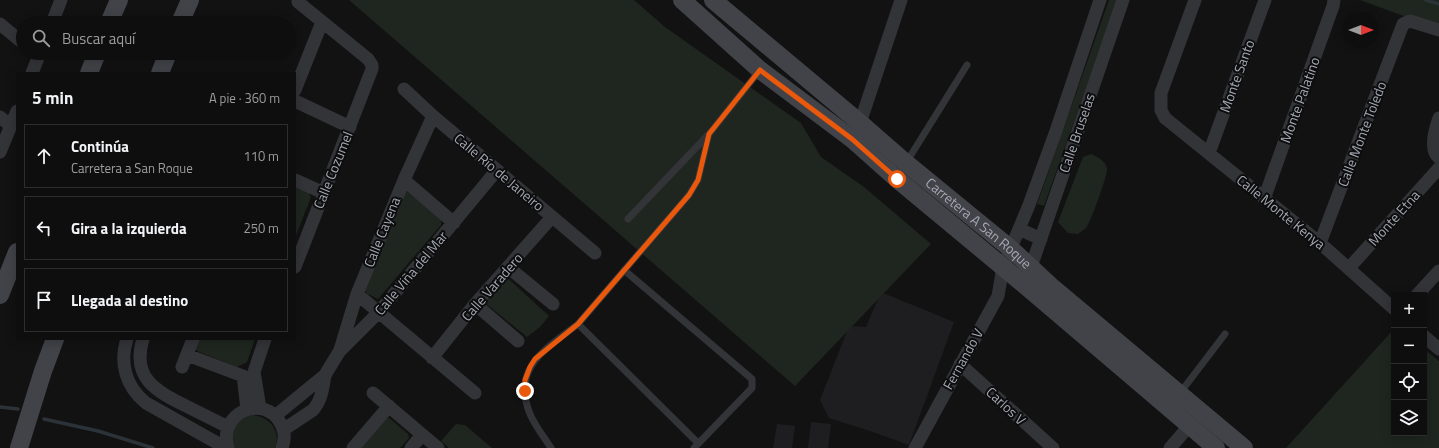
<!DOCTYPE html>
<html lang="es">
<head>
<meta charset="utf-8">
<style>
  body { margin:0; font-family:"Titillium Web",sans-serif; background:#1c1c1c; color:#f1f3f6 }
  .controls { position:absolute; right:12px; bottom:12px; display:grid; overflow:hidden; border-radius:0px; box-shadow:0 2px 10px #0003 }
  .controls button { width:36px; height:36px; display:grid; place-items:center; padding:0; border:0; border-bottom:1px solid #2e2e2e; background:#0e0e0e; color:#f1f3f6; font:20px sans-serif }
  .compass { position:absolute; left:1343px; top:12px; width:36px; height:36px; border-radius:50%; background:#0e0e0e; box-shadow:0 2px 10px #0003; rotate:90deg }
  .stop { position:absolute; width:12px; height:12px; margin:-9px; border:3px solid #ea580c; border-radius:50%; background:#fff }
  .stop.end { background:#ea580c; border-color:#fff; box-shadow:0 1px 4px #0008 }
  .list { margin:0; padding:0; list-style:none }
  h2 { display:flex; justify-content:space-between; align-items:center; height:52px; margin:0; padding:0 16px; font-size:17px }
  h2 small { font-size:13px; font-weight:400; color:#9b9c9e }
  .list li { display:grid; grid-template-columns:26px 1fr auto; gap:12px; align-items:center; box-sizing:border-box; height:64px; margin:0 8px 8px; padding:0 8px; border:1px solid #2e2e2e; border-radius:0px }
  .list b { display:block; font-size:15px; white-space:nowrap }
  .list p { margin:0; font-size:13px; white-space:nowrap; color:#9b9c9e }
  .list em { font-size:13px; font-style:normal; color:#9b9c9e }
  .icon { flex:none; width:22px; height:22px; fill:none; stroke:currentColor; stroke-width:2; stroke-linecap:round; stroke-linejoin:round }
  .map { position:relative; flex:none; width:1439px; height:448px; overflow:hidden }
  .search { position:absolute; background:#0e0e0e; box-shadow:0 2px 10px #0003; left:16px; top:16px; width:280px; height:44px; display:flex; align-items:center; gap:10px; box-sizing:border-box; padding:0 14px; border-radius:22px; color:#9b9c9e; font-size:15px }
  .panel { position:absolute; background:#0e0e0e; box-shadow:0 2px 10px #0003; left:16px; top:72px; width:280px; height:268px; border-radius:0px }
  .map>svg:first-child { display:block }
  .built { fill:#1e1e20 }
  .green { fill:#1e261f }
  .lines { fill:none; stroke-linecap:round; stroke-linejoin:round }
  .stream { stroke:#2b3238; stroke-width:3.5 }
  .lane { stroke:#333438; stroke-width:7 }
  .street { stroke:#333438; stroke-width:13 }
  .secondary { stroke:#414348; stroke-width:18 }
  .route { stroke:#ea580c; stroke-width:5 }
  .labels { text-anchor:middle; stroke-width:4; stroke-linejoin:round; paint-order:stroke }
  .street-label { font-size:14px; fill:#a4a8b3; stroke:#0d0d0e }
</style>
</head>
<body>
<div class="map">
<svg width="1439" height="448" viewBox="0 0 1439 448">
  <rect width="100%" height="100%" fill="#121213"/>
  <path class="built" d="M881,292L954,322L909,445L870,431L829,418L820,400L849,326L866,327Z
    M811,422L831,424L828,448H808Z
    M777,424L795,426L792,448H773Z"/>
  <path class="green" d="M349,0H634L665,27L801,123L821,157L864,187L931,244L795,386Z
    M1109,0H1117L1044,206L1037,204Z
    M1360,0H1439V27L1409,18Z
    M1091,154C1098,157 1106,161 1107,169C1108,174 1090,224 1086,228C1084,230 1080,232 1078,234L1068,233L1058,222L1083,157Z
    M295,187L308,192L311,197L295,238Z
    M404,189L441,219V225L378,299L366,293L364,286Z
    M503,274L549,316L540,327L527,337L485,303L484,297Z
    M1394,329V433H1424V349L1439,361V448H1286Z
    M198,339H255L247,362L237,367L197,351L195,347Z
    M252,415C269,416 282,431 275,448H233C232,444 231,439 231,434C232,424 243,417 252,415Z
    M388,417L408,434L409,438L400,448H357Z
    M456,424L465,425L492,448H449L441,441Z"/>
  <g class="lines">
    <path class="stream" d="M1426,0L1439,4
      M0,407L18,409
      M44,419L98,431L153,448"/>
    <path class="lane" d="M906,163L967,65
      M628,219L709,134L760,70
      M624,270L752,379V388L694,448
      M1180,393L1225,334
      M698,443L578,324L689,195L698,180L709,134
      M551,448C544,437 535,426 530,414C511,367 546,349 578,324"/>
    <path class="street" d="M1195,0L1161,93V110L1165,118L1320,243L1394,309
      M52,23L61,0
      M0,24L23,43
      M32,73L40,53
      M404,89L433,116L595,253
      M295,90L322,22
      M295,101L350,127
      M0,117L11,126
      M1439,118C1435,129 1429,150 1439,158
      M860,123L901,0
      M0,152L17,111
      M1209,153L1265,0
      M295,180L324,193
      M404,180L454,223
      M1264,199L1333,6L1334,0
      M1019,229L1041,239
      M1320,243L1403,24L1410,21L1439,30
      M295,267L372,69V65L368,59L298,2
      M508,267L553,304
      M1031,267L1123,0
      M1349,268L1439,168
      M357,294L475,393
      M1417,295L1439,271
      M475,304L518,341
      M1424,336L1439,349
      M127,339C119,363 126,387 146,403L226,448
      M143,339C131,378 156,391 186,406C200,413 214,420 228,427
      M340,350L357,294L404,180L433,116
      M187,355L243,376
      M432,358L475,304L552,217
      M960,364L1053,448
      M182,367L193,339
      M243,376L247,409
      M373,393L438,448
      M260,408L254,372L265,339
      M275,416L325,375L339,352L379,312L497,170
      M283,430L313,410C322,400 323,387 325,375
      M228,448C217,413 264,392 281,424C285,431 285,440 282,448
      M353,448L389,406
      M411,448L422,435
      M915,448L998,296L1003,267L1029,205L1056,131L1100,0
      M1170,448L1190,425"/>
    <g class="secondary">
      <path d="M682,0L760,70L852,139L897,179L1021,282L1216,448"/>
      <path id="s1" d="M713,0L860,123L906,163L1011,249L1053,288L1244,448"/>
      <path d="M109,23L119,0"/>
      <path d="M180,23L190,0"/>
      <path d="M89,73L97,53"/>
      <path d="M160,73L168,53"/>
      <path d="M0,295L17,252"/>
      <path d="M19,448L43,371L55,339"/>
    </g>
  </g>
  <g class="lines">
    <path class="route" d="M525,391V380L530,367L535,359L578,324L689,195L698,180L709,134L760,70L852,139L897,179"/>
  </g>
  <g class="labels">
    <g class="street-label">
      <text transform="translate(1237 76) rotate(-70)" y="5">Monte Santo</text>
      <text transform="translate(1300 100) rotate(-70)" y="5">Monte Palatino</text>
      <text transform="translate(1077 133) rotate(-71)" y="5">Calle Bruselas</text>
      <text transform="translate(1362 134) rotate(-69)" y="5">Calle Monte Toledo</text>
      <text transform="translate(333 170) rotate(-68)" y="5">Calle Cozumel</text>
      <text transform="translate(499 172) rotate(40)" y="5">Calle Río de Janeiro</text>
      <text transform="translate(1281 212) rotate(39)" y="5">Calle Monte Kenya</text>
      <text transform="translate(1394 218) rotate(-48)" y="5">Monte Etna</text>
      <text dy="5" stroke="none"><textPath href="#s1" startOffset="347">Carretera A San Roque</textPath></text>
      <text transform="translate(382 232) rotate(-68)" y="5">Calle Cayena</text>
      <text transform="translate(411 273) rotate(-50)" y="5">Calle Viña del Mar</text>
      <text transform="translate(492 287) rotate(-49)" y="5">Calle Varadero</text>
      <text transform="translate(963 359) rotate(-61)" y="5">Fernando V</text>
      <text transform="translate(1006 406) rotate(43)" y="5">Carlos V</text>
    </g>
  </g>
</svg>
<div class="controls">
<button>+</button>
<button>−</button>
<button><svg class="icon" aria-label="locate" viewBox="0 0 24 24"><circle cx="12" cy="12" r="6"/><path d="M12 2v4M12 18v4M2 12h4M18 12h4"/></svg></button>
<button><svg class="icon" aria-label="layers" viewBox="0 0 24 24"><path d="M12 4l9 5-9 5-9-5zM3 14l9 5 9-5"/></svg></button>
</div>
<svg class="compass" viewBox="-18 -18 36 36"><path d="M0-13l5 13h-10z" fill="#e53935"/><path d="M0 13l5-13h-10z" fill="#9b9c9e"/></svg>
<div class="stop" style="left:897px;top:179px"></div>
<div class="stop end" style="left:525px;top:391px"></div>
<div class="search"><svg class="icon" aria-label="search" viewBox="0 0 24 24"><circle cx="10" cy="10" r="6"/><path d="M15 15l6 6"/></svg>Buscar aquí</div>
<section class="panel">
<h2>5 min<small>A pie · 360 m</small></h2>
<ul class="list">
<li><svg class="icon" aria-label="ahead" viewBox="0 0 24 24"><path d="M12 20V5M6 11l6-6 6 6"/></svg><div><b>Continúa</b><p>Carretera a San Roque</p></div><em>110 m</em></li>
<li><svg class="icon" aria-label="left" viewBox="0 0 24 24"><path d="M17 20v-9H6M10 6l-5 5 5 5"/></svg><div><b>Gira a la izquierda</b></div><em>250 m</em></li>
<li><svg class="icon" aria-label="arrive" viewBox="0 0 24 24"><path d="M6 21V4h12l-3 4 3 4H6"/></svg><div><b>Llegada al destino</b></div></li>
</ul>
</section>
</div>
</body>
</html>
